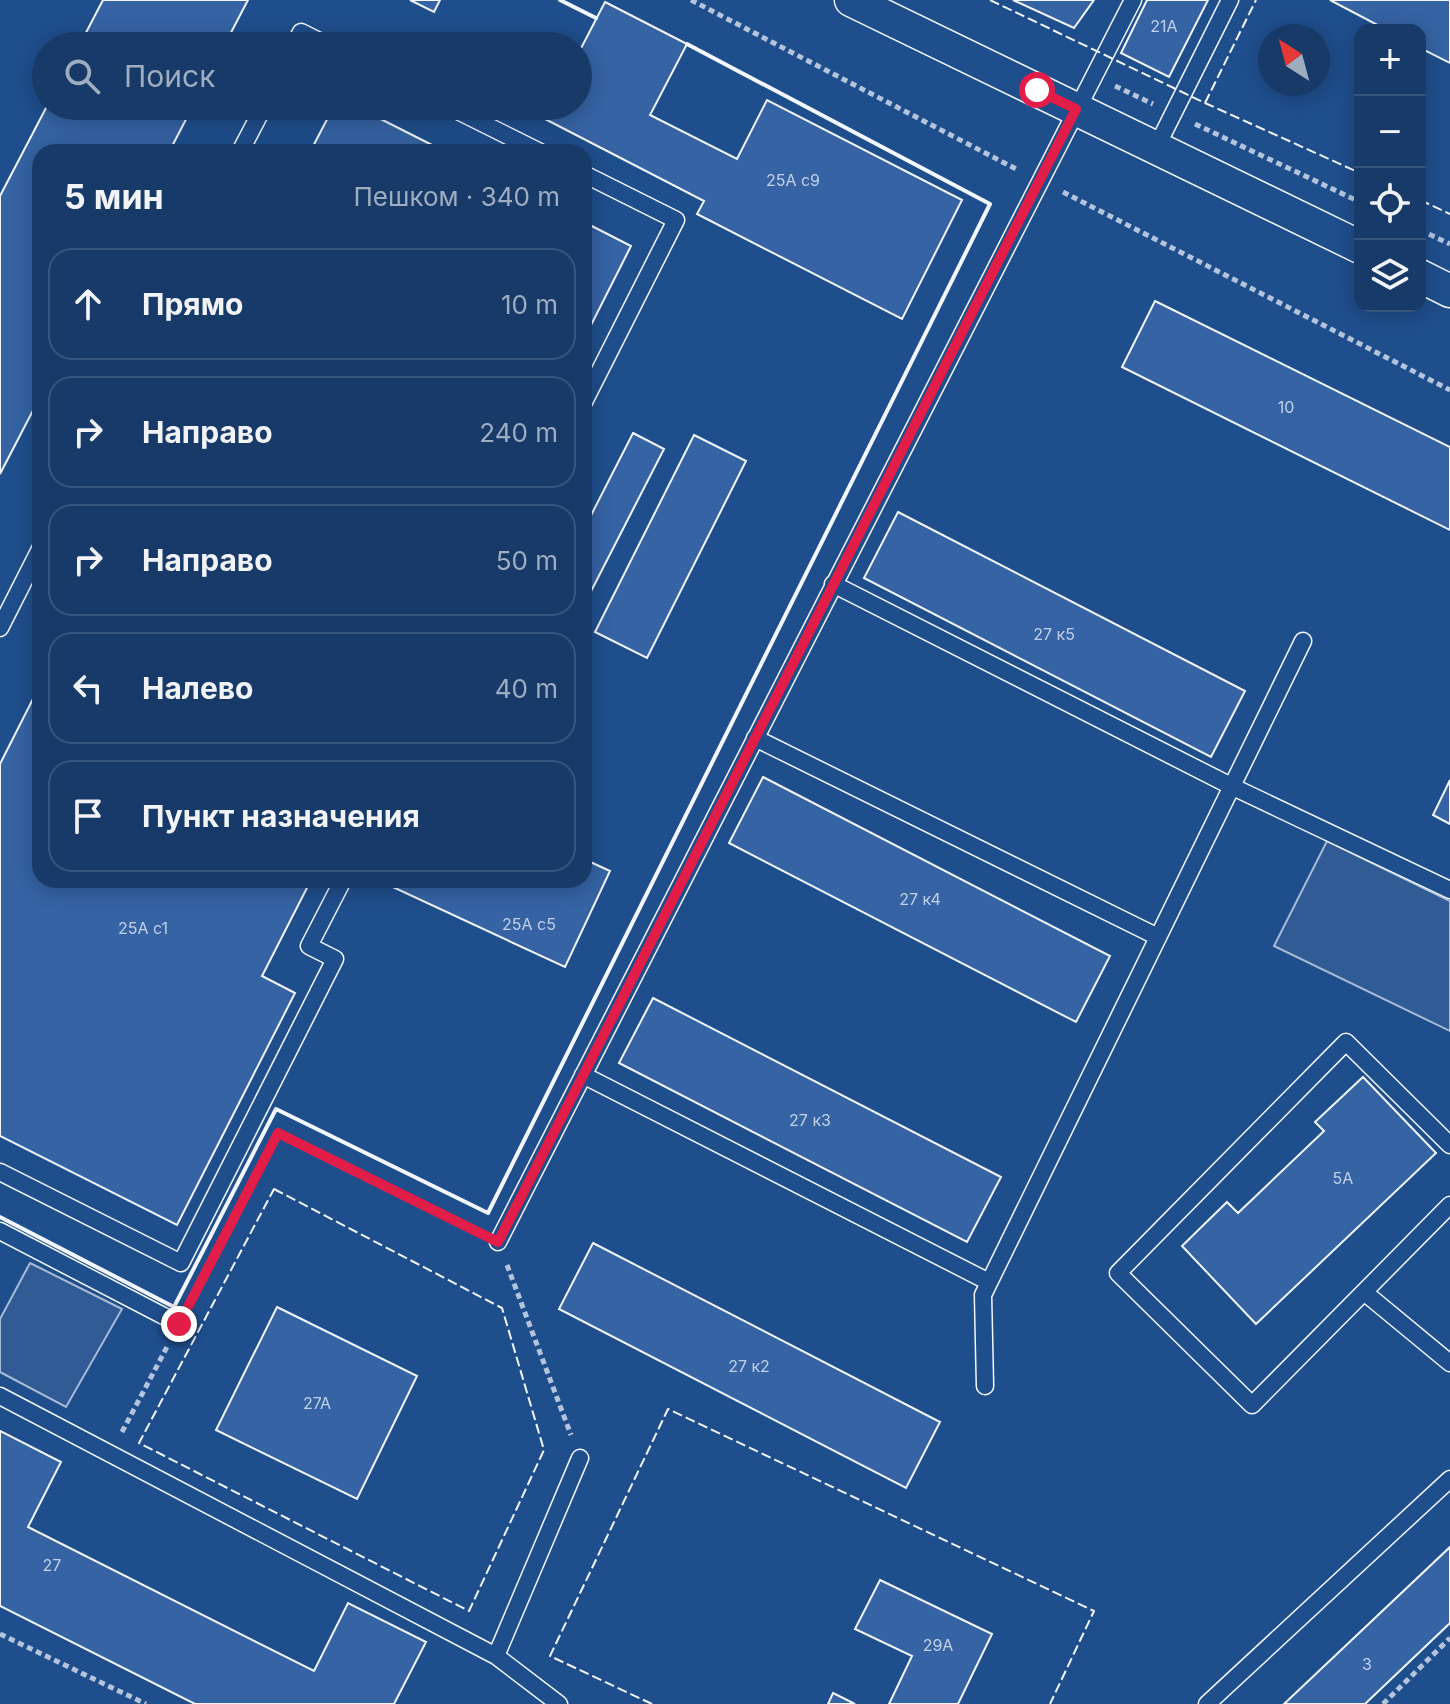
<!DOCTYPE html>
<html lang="ru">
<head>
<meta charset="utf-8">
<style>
  body { margin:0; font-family:Inter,sans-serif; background:#244571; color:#f1f3f6 }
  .controls { position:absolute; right:24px; top:24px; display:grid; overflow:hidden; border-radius:16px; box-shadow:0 4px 20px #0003 }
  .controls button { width:72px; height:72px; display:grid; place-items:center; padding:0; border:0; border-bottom:2px solid #36547d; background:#173a69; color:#f1f3f6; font:40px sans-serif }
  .compass { position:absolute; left:1258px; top:24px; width:72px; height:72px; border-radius:50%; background:#173a69; box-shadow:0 4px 20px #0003; rotate:324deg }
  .stop { position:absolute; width:24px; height:24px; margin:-18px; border:6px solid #e11d48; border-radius:50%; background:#fff }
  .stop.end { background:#e11d48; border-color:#fff; box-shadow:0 2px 8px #0008 }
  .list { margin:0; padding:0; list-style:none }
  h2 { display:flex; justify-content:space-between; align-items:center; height:104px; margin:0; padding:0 32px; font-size:34px }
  h2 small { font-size:26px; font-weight:400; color:#9eadc0 }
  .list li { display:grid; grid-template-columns:52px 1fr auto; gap:24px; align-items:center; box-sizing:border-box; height:112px; margin:0 16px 16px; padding:0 16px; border:2px solid #36547d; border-radius:24px }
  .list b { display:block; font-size:30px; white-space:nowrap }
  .list em { font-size:26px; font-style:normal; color:#9eadc0 }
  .icon { flex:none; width:44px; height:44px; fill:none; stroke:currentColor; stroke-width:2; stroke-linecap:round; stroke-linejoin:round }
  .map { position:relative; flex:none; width:1450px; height:1704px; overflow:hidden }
  .search { position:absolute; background:#173a69; box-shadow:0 4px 20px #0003; left:32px; top:32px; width:560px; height:88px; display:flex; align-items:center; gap:20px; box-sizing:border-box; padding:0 28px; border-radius:44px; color:#9eadc0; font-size:30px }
  .panel { position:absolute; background:#173a69; box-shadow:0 4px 20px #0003; left:32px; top:144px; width:560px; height:744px; border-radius:24px }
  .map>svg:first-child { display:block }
  .parking { fill:#305b95; stroke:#a8bbd7; stroke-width:2 }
  .building { fill:#3563a3; stroke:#f2f6ff; stroke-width:2 }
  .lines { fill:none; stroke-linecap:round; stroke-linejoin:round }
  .lane-casing { stroke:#f2f6ff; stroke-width:19 }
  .street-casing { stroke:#f2f6ff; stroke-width:35 }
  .path { stroke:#b3c4dc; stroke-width:5; stroke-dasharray:6 4; stroke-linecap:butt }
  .lane { stroke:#1f4e8c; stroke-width:16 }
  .street { stroke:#1f4e8c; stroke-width:32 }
  .fence { stroke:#f2f6ff; stroke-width:2; stroke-dasharray:10 4; stroke-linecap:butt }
  .wall { stroke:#f2f6ff; stroke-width:4 }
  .route { stroke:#e11d48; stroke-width:10 }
  .labels { text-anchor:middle; stroke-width:6; stroke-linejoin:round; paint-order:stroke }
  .number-label { font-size:16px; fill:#c3d1e8 }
</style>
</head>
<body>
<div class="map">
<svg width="1450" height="1704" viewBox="0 0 1450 1704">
  <rect width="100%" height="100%" fill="#1f4e8c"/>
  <path class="parking" d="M1327,841L1450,901V1031L1274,946Z
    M30,1263L122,1309L66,1407L0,1372V1319Z"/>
  <path class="building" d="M103,0H248L224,46H79Z
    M410,0H440L434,12Z
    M1013,0H1094L1074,28Z
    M1147,0H1208L1169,77L1121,53Z
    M1330,0H1450V63L1420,48V30H1387Z
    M605,2L687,44L650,115L737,159L767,100L962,200L902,319L697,214L704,201L545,119L551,106H578V54Z
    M47,106H193L169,152H40V397L0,474V196Z
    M334,106H355L446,152H310Z
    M584,222L631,246L584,339Z
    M1155,301L1450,447V530L1122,367Z
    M633,433L664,449L584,605V529Z
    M694,435L746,461L647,658L595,632Z
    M898,512L1245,691L1211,757L864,578Z
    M40,685V880H311L262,976L295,993L177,1225L0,1136V764Z
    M763,777L1110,956L1076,1022L729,843Z
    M1450,780V824L1433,815Z
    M584,859L610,871L565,967L382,882L383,880H584Z
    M653,998L1001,1177L967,1242L619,1063Z
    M1363,1077L1436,1153L1256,1324L1182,1246L1227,1202L1238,1213L1324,1131L1315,1122Z
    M593,1243L940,1422L906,1488L559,1309Z
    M277,1307L417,1376L357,1499L216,1430Z
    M0,1431L61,1462L28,1527L314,1671L348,1603L426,1642L394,1704H195L0,1606Z
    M1450,1547V1623L1365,1704H1284Z
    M880,1580L992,1634L958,1704H889L912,1656L855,1629Z
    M833,1693L855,1704H828Z"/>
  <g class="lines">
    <defs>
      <path id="lane" d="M294,46L301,32L329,46
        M448,106L540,152
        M1156,148L1230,0
        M240,152L264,106
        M584,174L676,220L584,402
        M833,584L1231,786L1450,890
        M0,628L40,549
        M755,738L1158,937
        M583,1075L989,1282
        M1450,1145L1346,1042L1118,1273L1252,1405L1450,1205
        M0,1172L181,1263L335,959L309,946L343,880
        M0,1231L179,1324
        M498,1242L1133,0
        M1364,1292L1450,1363
        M985,1386L983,1295L1303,641
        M0,1396L496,1656L559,1704
        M496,1656L580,1458
        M1207,1704L1450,1479"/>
      <path id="street" d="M851,0L1360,247
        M1420,276L1450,291"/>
    </defs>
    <use href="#lane" class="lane-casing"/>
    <use href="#street" class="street-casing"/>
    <path class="path" d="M691,0L1018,170
      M1115,86L1153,104
      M1195,124L1360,202
      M1063,192L1450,390
      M1420,230L1450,244
      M277,1134L278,1133L476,1230
      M507,1265L571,1435
      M191,1301L201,1281
      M122,1432L168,1345
      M0,1634L146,1704
      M1383,1704L1450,1638"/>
    <use href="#lane" class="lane"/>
    <use href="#street" class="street"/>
    <path class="fence" d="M990,0L1205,103L1360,173
      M1205,103L1256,0
      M1420,200L1450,214
      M274,1189L502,1308L544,1450L469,1611L139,1443Z
      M652,1704L550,1656L668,1409L1094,1611L1050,1704"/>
    <path class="wall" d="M560,0L596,18
      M0,1217L174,1307L276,1109L488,1213L990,204L687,44"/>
  </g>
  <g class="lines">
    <path class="route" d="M179,1324L278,1133L498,1242L1076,109L1037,90"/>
  </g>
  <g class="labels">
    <g class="number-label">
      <text x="1164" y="32">21А</text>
      <text x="793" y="186">25A c9</text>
      <text x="1286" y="413">10</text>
      <text x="1054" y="640">27 к5</text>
      <text x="920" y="905">27 к4</text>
      <text x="529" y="930">25А с5</text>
      <text x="143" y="934">25А с1</text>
      <text x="810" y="1126">27 к3</text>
      <text x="1343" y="1184">5А</text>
      <text x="749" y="1372">27 к2</text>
      <text x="317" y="1409">27А</text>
      <text x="52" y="1571">27</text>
      <text x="938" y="1651">29А</text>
      <text x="1367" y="1670">3</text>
    </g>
  </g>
</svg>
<div class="controls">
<button>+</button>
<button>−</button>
<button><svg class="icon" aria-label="locate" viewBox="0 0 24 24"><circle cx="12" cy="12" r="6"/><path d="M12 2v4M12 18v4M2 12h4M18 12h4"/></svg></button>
<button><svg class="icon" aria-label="layers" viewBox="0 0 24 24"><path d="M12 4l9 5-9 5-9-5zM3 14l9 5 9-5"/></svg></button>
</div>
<svg class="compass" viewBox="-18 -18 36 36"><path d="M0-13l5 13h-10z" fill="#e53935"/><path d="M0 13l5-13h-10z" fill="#9eadc0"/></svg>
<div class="stop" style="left:1037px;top:90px"></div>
<div class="stop end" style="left:179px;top:1324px"></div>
<div class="search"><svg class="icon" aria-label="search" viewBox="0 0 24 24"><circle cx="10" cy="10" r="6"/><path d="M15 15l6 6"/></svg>Поиск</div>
<section class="panel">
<h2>5 мин<small>Пешком · 340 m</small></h2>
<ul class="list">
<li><svg class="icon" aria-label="ahead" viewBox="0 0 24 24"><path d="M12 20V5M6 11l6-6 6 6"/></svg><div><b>Прямо</b></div><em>10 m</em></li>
<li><svg class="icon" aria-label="right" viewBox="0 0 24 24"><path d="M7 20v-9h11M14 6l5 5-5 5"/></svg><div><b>Направо</b></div><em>240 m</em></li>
<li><svg class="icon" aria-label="right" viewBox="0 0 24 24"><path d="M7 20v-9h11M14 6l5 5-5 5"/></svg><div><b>Направо</b></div><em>50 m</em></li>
<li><svg class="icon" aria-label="left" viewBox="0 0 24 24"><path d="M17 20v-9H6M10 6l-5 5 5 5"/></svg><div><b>Налево</b></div><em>40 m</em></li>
<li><svg class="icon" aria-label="arrive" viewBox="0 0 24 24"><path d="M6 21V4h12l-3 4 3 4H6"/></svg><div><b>Пункт назначения</b></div></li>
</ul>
</section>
</div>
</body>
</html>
